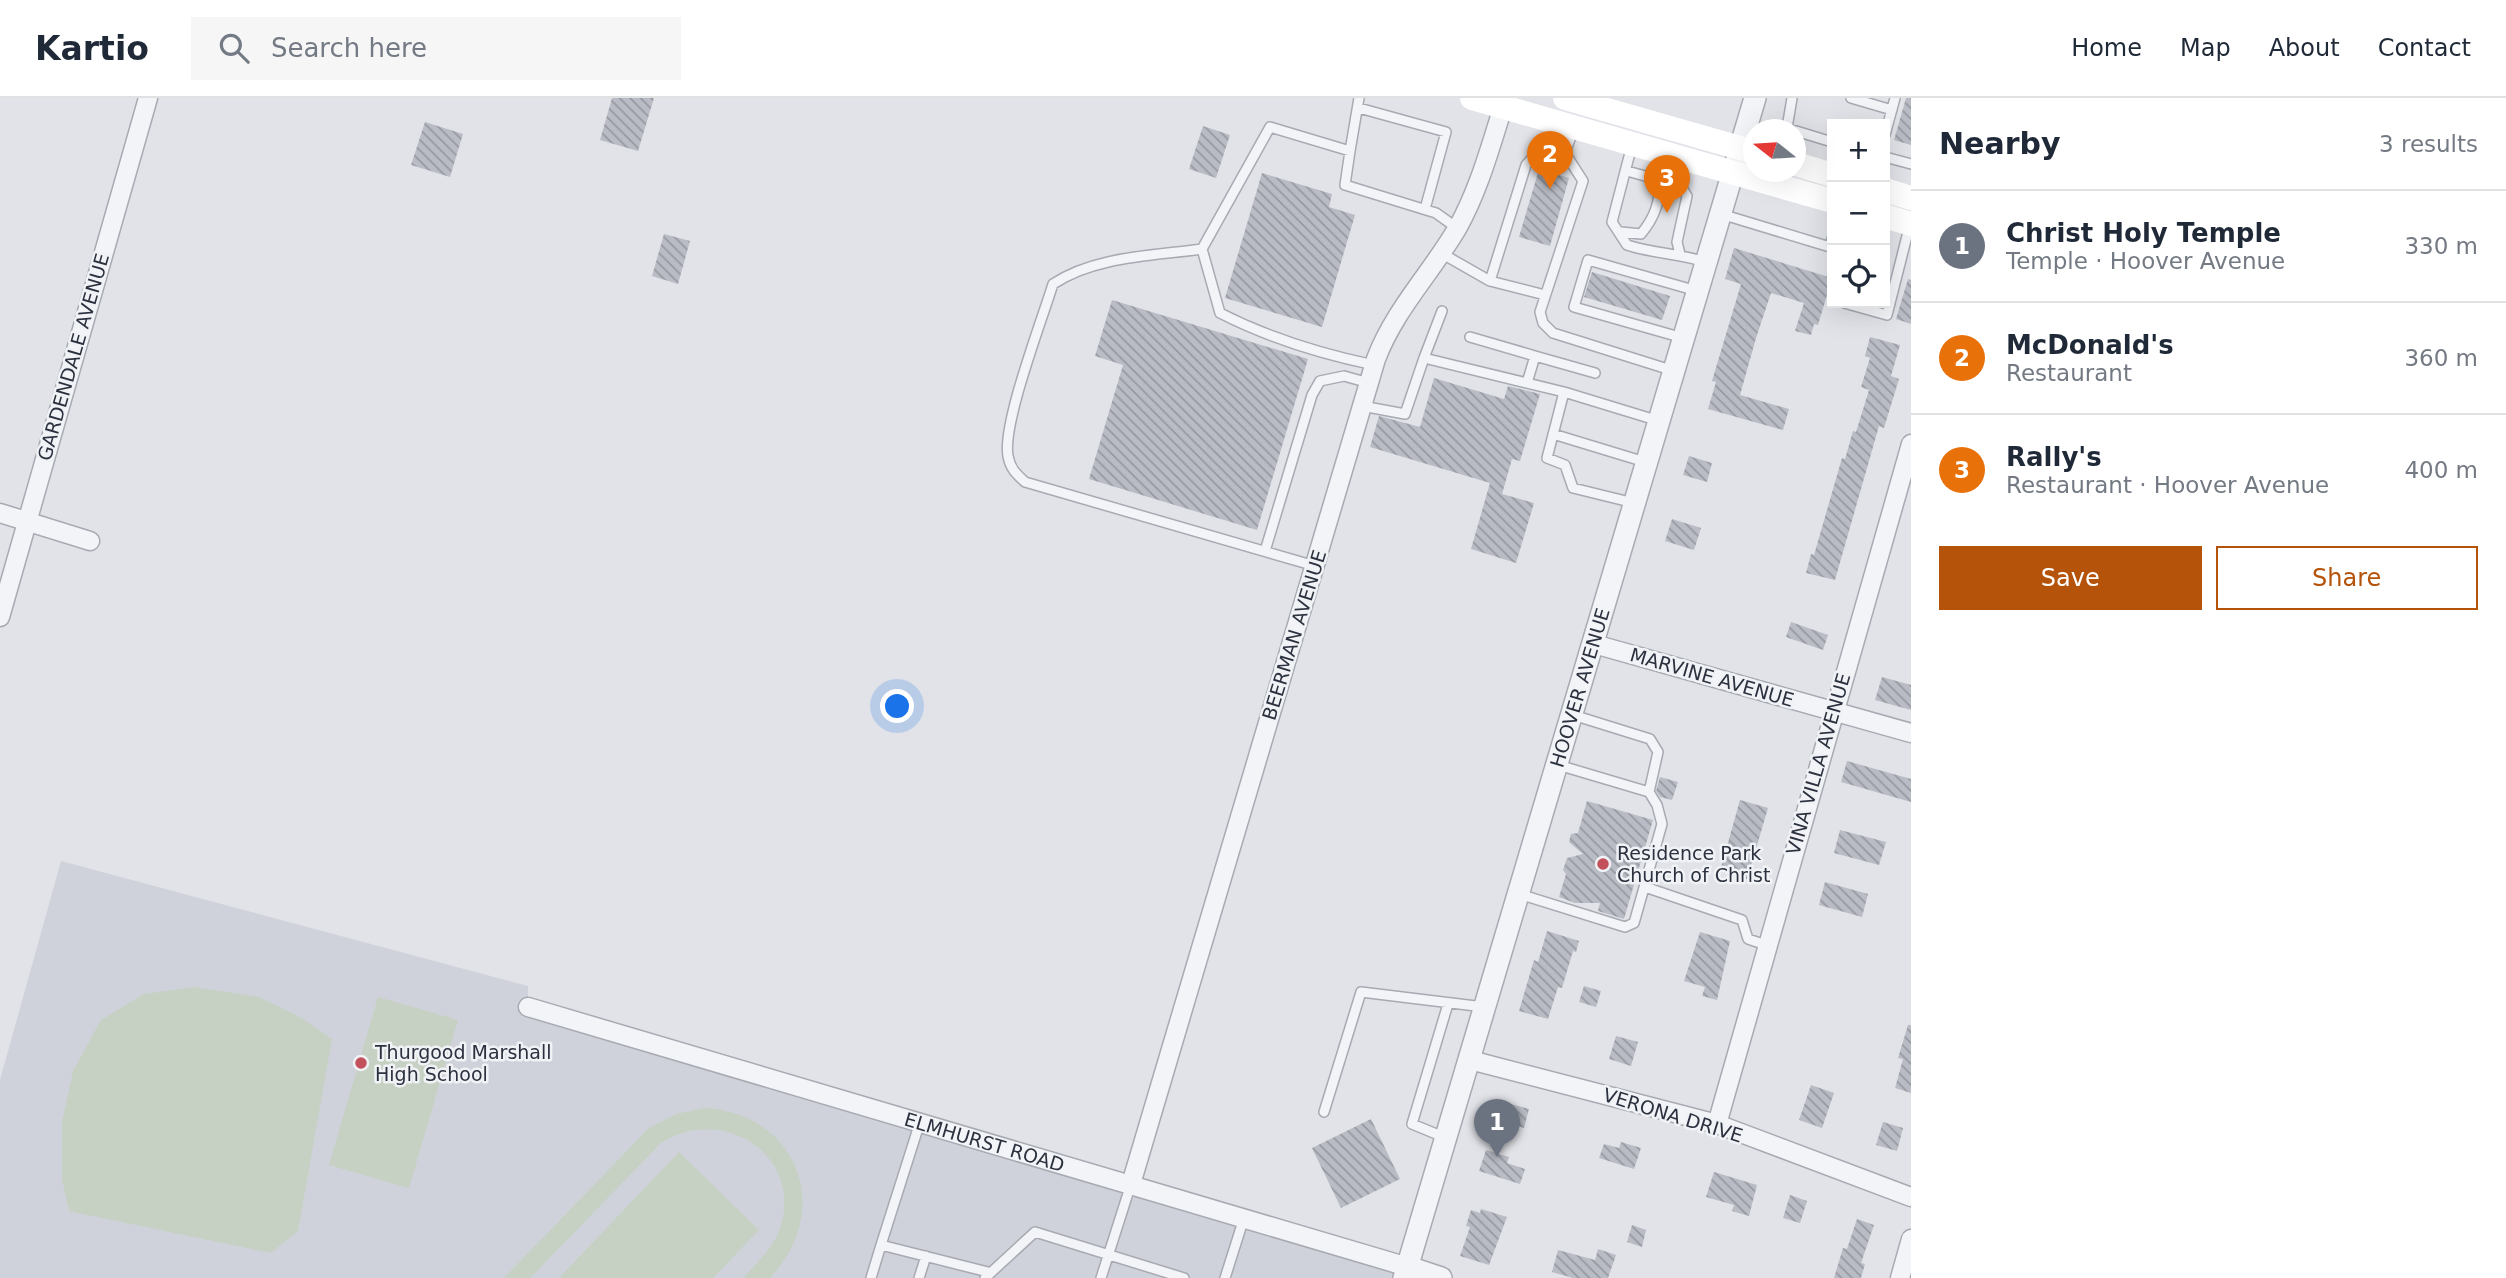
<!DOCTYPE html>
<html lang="en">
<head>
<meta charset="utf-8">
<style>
  body { margin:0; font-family:"DejaVu Sans",sans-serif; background:#f6f6f7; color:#1f2937 }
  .controls { position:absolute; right:21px; top:21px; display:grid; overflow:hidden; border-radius:0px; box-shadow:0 7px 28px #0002 }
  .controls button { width:63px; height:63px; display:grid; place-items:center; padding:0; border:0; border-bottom:2px solid #e0e1e3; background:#fff; color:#1f2937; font:35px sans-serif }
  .compass { position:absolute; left:1743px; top:21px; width:63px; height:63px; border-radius:50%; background:#fff; box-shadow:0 7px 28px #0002; rotate:287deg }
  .you { position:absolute; left:898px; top:609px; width:24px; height:24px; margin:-18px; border:5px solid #fff; border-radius:50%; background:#1a73e8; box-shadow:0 0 0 10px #1a73e833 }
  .badge { display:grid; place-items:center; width:46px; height:46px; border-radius:50%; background:#b45309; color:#fff; font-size:23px; font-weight:700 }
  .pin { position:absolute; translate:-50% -58px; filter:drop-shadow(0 2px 4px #0008) }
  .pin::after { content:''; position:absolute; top:37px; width:24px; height:21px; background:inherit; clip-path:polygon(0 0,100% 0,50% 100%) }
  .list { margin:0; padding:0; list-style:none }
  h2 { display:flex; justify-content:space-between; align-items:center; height:91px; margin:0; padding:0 28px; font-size:30px }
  h2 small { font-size:23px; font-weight:400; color:#747a83 }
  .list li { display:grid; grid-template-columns:46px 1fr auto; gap:21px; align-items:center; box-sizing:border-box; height:112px; padding:0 28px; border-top:2px solid #e0e1e3 }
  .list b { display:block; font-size:26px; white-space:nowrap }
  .list p { margin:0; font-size:23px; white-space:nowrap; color:#747a83 }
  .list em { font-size:23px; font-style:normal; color:#747a83 }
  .actions { display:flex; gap:14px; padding:21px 28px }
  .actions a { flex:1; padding:16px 0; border:2px solid #b45309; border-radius:0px; text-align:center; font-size:24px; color:#b45309 }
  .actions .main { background:#b45309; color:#fff }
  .icon { flex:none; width:38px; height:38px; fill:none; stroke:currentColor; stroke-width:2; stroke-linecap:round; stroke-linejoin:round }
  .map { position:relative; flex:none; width:1911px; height:1180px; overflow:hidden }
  header { display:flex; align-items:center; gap:42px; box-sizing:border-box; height:98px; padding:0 35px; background:#fff; border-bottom:2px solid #e0e1e3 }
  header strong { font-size:33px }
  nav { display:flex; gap:38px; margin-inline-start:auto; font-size:24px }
  .search { width:490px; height:63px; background:#f6f6f7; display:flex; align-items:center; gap:18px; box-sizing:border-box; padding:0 24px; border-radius:0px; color:#747a83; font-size:26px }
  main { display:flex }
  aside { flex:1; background:#fff }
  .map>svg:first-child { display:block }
  .built { fill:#cfd2da }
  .green { fill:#c6d1c3 }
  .building { fill:url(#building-back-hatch) }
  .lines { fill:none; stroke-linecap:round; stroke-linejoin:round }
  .service-casing { stroke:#a7aab2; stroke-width:12 }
  .minor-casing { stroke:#a7aab2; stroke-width:21 }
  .tertiary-casing { stroke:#a7aab2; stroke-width:24 }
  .service { stroke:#f3f4f7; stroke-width:9 }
  .minor { stroke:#f3f4f7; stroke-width:18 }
  .tertiary { stroke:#f3f4f7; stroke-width:21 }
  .secondary { stroke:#fff; stroke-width:24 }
  .poi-dot { fill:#c2515b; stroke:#f0f2f6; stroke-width:2.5 }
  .labels { text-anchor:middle; stroke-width:5; stroke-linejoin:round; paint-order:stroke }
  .street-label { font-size:19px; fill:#2b313e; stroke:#f0f2f6 }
  .poi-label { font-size:19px; fill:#2b313e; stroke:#f0f2f6; text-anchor:start }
</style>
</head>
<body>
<header>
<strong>Kartio</strong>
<div class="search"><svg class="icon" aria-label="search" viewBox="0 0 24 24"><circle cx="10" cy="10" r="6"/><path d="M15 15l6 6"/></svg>Search here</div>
<nav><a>Home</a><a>Map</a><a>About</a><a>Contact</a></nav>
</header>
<main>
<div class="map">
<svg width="1911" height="1180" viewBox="0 0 1911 1180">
  <defs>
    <pattern id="building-back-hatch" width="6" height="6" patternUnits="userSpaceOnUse" patternTransform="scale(1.75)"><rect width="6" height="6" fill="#b9bcc5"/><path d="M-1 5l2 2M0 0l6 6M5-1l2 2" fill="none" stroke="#9799a1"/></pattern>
  </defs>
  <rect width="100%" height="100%" fill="#e1e3e8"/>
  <path class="built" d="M61,763L528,888V909L1408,1169L1404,1180H0V982Z"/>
  <path class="green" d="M194,889L259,899L300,919L332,941L298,1133L271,1155L69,1113L62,1081V1024L73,973L101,922L144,896Z
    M378,899L458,922L409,1090L329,1067Z
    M705,1010C799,1016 834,1113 770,1180H743C758,1164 774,1149 781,1128C802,1055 721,1006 661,1045L530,1180H504L649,1030L676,1016Z
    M679,1054L759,1132L713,1180H559Z"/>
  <path class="building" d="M612,0H654L638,53L600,42Z
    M1906,0H1911V47L1894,42Z
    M425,24L463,36L450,79L411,67Z
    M1203,28L1230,37L1216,80L1189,71Z
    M1539,71L1569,80L1550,148L1519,139Z
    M1262,75L1332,96L1329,109L1355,117L1322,229L1225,200Z
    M664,136L690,143L678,186L652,178Z
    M1734,150L1832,180L1818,227L1814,226L1811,237L1795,233L1804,205L1771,195L1756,240L1740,297L1789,311L1783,332L1708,311L1716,284L1712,283L1741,186L1725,181Z
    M1592,174L1670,198L1662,222L1584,199Z
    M1908,181L1911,182V226L1896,221Z
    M1112,202L1308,261L1257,432L1089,381L1123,267L1095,258Z
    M1870,239L1900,247L1891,278L1899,281L1884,330L1879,328L1835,482L1806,475L1811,456L1814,457L1842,360L1845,361L1853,333L1856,334L1869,292L1861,289L1870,260L1865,258Z
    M1434,280L1504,301L1508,288L1540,296L1520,363L1512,361L1502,396L1534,405L1516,465L1471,451L1490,385L1370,349L1379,318L1420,329Z
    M1689,358L1712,365L1707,384L1683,377Z
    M1672,421L1701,430L1694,452L1665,443Z
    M1791,524L1828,537L1823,552L1786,539Z
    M1882,579L1911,587V612L1875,602Z
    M1847,663L1911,681V704L1841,684Z
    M1660,679L1678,684L1672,702L1660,699L1656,693Z
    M1740,702L1768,710L1747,781L1720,773Z
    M1587,703L1653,722L1624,821L1598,813L1600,805H1575L1559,799L1566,776L1563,772L1567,760L1583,756L1569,744L1571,736L1578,735Z
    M1840,732L1886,744L1879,767L1834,755Z
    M1825,784L1868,796L1862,819L1819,807Z
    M1547,833L1579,843L1576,854L1573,853L1562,890L1558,889L1548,921L1519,913L1534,862L1538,864Z
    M1700,834L1730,843L1717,902L1702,898L1705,889L1684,883Z
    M1584,888L1601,893L1596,909L1579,904Z
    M1908,927H1911V995L1895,990L1903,961L1898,960Z
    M1616,938L1638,944L1631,968L1609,961Z
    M1811,987L1834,995L1822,1030L1799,1022Z
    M1501,1003L1529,1011L1524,1030L1496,1021Z
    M1371,1021L1400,1081L1341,1110L1312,1050Z
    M1883,1024L1903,1030L1897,1053L1876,1047Z
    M1621,1044L1641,1050L1634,1071L1599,1060L1604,1046L1619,1050Z
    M1486,1052L1509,1059L1507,1065L1525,1071L1520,1086L1479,1073Z
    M1714,1074L1757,1087L1749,1118L1732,1113L1734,1107L1706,1099Z
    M1790,1097L1807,1103L1800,1125L1783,1120Z
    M1481,1111L1507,1119L1489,1167L1460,1158L1470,1129L1466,1128L1471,1112L1480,1115Z
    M1857,1121L1874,1127L1861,1165L1865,1166L1861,1180H1834L1843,1150L1847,1151Z
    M1632,1127L1646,1132L1642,1149L1627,1144Z
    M1598,1151L1616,1157L1608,1180H1573L1552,1174L1558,1152L1595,1162Z"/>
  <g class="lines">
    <defs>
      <path id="service" d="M1851,0L1892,12
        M1359,10L1446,34L1425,111
        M1791,32L1787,30L1792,0
        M1796,33L1832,44
        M1885,37L1895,0
        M1632,47L1612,124L1627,147C1654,156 1679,155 1705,164
        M1350,53L1345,87L1436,115L1457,130
        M1565,55L1583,83L1540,214L1543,225L1553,235L1674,273
        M1565,55L1574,30
        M1885,59L1911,66
        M1627,73L1681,88L1687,98L1677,144L1680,156
        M1721,116L1830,149L1832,141
        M1621,134L1641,136C1655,119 1660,104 1660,82
        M1202,151L1220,215C1269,240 1321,256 1374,267
        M1441,155L1490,183L1545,197
        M1490,183L1526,67L1535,57L1565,55
        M1844,205L1887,217L1910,126
        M1470,239L1535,258L1527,285
        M1683,240L1574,209L1588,162L1697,193
        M1535,258L1595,275
        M1424,260L1442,213
        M1564,294L1659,323
        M1362,308L1405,316L1424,260L1564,294L1547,360L1565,367L1573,390L1634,405
        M1553,336L1645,364
        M1265,453L1312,297L1320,283L1344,278L1369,285
        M1315,468L1025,384C1016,376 1010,370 1008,358C1002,326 1042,222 1053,186C1095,158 1153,158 1202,151L1270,29L1350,53L1359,0
        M1573,617L1650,641L1658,654L1649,694
        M1645,789L1742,822L1748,841L1766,847
        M1519,796L1625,829L1634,825L1662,726L1657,707L1649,694L1558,667
        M1324,1014L1361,894L1484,909
        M1446,1040L1412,1026L1448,906
        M881,1147L920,1024
        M871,1180L881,1147L988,1174
        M919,1180L926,1158
        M985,1180L1035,1134L1184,1180
        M1101,1180L1131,1086
        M1225,1180L1244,1120"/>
      <g id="minor">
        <path d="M0,415L90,443"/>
        <path d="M0,519L148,0"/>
        <path d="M1594,546L1911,635"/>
        <path id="s1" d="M528,909L1408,1169"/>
        <path d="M1470,962L1717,1026L1911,1099"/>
        <path d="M1717,1026L1911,346"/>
        <path d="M1131,1086L1376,261C1395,211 1432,174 1458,129C1479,91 1490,50 1503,9"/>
        <path d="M1900,1180L1911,1141"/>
      </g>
      <g id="tertiary">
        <path d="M1408,1169L1441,1180"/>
        <path id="s2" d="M1404,1180L1755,0"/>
      </g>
    </defs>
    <use href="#service" class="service-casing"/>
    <use href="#minor" class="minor-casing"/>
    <use href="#tertiary" class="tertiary-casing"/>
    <use href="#service" class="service"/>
    <use href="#minor" class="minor"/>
    <use href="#tertiary" class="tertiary"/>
    <path class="secondary" d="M1472,0L1832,103
      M1565,0L1754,54
      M1796,66L1832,77
      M1885,92L1911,100
      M1885,118L1911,126"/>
  </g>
  <g class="poi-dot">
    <circle cx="1603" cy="766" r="7"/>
    <circle cx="361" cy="965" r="7"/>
  </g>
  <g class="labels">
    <g class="street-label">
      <text transform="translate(73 259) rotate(-74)" y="7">GARDENDALE AVENUE</text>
      <text transform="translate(1294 537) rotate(-73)" y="7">BEERMAN AVENUE</text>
      <text transform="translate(1712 579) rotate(16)" y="7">MARVINE AVENUE</text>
      <text dy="7" stroke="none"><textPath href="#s2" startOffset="616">HOOVER AVENUE</textPath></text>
      <text transform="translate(1818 666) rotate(-74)" y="7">VINA VILLA AVENUE</text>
      <text transform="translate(1673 1017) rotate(17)" y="7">VERONA DRIVE</text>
      <text dy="7" stroke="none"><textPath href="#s1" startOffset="476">ELMHURST ROAD</textPath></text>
    </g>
    <g class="poi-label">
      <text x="1617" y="762">Residence Park<tspan x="1617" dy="22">Church of Christ</tspan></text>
      <text x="375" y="961">Thurgood Marshall<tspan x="375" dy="22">High School</tspan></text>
    </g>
  </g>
</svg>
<div class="controls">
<button>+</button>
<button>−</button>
<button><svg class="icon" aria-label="locate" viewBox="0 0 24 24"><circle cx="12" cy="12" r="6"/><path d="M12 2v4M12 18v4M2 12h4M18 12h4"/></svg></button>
</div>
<svg class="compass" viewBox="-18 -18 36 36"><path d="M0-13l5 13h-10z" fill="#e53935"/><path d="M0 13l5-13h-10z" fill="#747a83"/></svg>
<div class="you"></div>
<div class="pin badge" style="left:1497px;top:1059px;background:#6b7280">1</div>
<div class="pin badge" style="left:1550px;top:91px;background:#e8710a">2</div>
<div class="pin badge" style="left:1667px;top:115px;background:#e8710a">3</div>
</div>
<aside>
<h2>Nearby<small>3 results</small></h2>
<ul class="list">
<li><span class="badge" style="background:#6b7280">1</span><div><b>Christ Holy Temple</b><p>Temple · Hoover Avenue</p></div><em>330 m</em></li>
<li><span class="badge" style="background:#e8710a">2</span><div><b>McDonald's</b><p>Restaurant</p></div><em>360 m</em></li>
<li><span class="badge" style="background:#e8710a">3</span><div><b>Rally's</b><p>Restaurant · Hoover Avenue</p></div><em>400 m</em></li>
</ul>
<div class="actions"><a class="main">Save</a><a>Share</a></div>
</aside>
</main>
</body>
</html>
